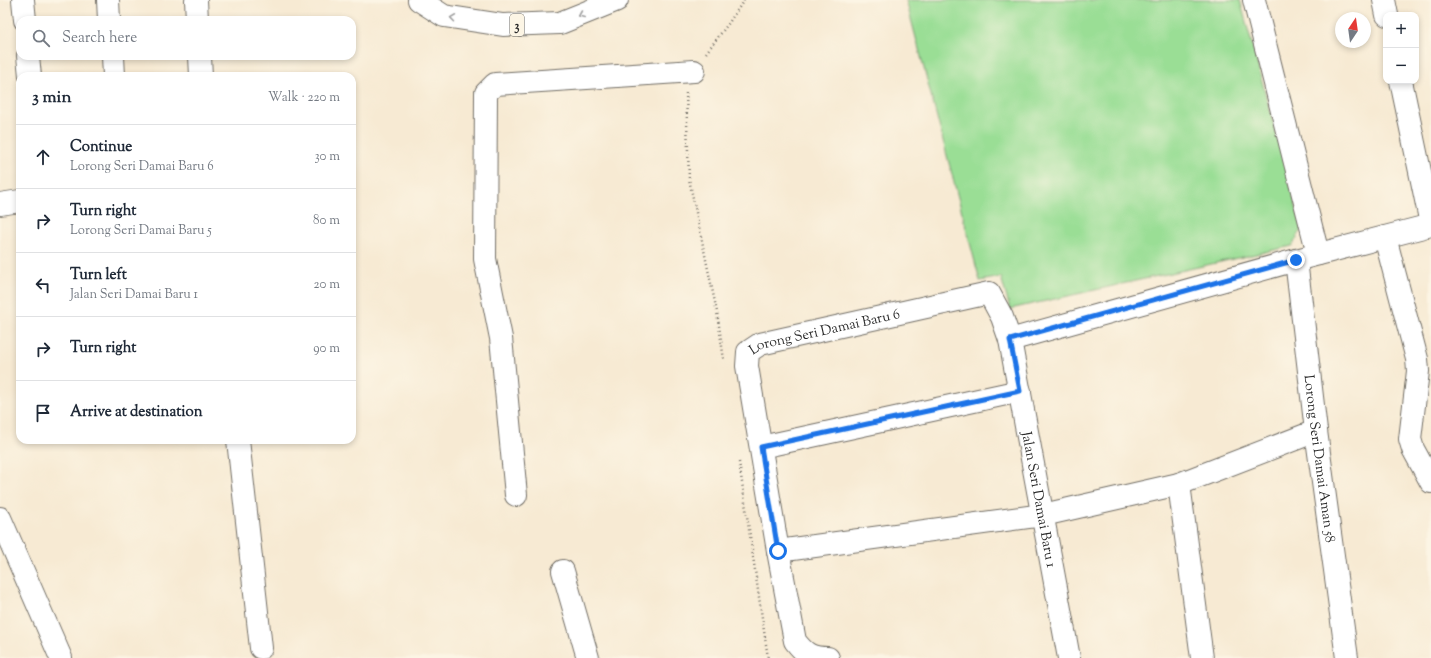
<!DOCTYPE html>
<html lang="en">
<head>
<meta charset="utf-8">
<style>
  body { margin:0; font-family:"Sorts Mill Goudy",serif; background:#f6f6f7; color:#1f2937 }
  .controls { position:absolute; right:12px; top:12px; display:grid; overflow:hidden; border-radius:8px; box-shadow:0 2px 6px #0003 }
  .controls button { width:36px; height:36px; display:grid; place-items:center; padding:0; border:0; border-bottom:1px solid #e0e1e3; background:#fff; color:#1f2937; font:20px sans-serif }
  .compass { position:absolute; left:1335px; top:12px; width:36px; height:36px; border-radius:50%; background:#fff; box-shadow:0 2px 6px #0003; rotate:13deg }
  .stop { position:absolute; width:12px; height:12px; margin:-9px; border:3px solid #1a73e8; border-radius:50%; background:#fff }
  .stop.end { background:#1a73e8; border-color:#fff; box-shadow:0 1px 4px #0008 }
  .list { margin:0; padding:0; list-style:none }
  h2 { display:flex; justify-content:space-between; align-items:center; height:52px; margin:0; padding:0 16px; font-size:17px }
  h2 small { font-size:13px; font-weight:400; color:#747a83 }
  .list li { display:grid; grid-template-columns:26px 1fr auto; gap:12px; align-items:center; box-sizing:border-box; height:64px; padding:0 16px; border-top:1px solid #e0e1e3 }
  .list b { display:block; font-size:15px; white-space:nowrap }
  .list p { margin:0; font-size:13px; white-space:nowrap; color:#747a83 }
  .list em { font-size:13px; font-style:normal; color:#747a83 }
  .icon { flex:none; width:22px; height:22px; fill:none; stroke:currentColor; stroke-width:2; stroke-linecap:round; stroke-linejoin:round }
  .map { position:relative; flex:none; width:1431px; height:658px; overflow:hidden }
  .search { position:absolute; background:#fff; box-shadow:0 2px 6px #0003; left:16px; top:16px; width:340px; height:44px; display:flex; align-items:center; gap:10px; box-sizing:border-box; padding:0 14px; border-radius:12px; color:#747a83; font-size:15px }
  .panel { position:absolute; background:#fff; box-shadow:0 2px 6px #0003; left:16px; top:72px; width:340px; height:372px; border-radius:12px }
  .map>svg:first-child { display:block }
  .green { fill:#9ade95; stroke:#628460 }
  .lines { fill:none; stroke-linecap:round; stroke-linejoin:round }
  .minor-casing { stroke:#726e66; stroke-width:24 }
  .highway-casing { stroke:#726e66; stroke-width:24 }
  .path { stroke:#726e66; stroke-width:2.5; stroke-dasharray:1 3; stroke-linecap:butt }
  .minor { stroke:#fff; stroke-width:22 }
  .highway { stroke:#fff; stroke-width:22 }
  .oneway { stroke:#a0a0a0 }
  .route { stroke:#1a73e8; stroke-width:5 }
  .labels { text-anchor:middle; stroke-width:3.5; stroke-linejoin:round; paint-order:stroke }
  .shield { fill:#fcf5e5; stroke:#6a6863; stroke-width:1 }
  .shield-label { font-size:13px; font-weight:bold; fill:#2b2b2b }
  .street-label { font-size:14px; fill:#2b2b2b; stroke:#fcf5e5 }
</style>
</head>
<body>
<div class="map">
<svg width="1431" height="658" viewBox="0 0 1431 658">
  <rect width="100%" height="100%" fill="#fcf5e5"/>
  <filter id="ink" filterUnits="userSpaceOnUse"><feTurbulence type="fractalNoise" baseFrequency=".025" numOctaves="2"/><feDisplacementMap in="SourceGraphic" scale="8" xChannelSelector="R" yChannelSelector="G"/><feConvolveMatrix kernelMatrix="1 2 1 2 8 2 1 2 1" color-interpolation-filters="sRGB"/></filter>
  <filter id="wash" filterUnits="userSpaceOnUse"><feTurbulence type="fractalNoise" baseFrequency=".012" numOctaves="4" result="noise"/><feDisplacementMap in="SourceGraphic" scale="16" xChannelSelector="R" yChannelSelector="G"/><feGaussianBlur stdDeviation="0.9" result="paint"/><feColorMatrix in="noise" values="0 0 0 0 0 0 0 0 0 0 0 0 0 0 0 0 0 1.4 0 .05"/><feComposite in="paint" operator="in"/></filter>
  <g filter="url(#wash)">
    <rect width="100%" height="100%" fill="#f7ead3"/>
    <path class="green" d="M906,0H1240L1302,229L1292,246L1010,309L1001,277L980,281Z"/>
  </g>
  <g filter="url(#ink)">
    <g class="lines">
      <defs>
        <g id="minor">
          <path d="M23,0L25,20"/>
          <path d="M108,0L109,20"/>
          <path d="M196,0L197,20"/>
          <path d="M1254,0L1318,254"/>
          <path d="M1384,0L1387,15"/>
          <path d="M28,56L30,76"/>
          <path d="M113,56L114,76"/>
          <path d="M200,56L201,76"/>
          <path d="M1401,81L1431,224"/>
          <path d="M0,204L20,201"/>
          <path d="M1385,237L1417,359L1418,371L1410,439L1413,449L1431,482"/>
          <path id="s1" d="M1296,260L1316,431L1347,658"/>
          <path d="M1010,340L1296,260L1431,225"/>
          <path d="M238,440L261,648"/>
          <path d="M761,447L1020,391"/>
          <path d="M1179,484L1202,658"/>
          <path d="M516,495L501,338L485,259L486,93L495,84L694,71"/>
          <path d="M0,518L61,658"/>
          <path d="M778,551L1043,515L1179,484L1316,431"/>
          <path d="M563,571L588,658"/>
          <path id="s2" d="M828,658C811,658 805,654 795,641L778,551L747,366L748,352L760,344L989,293L1002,317L1010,340L1069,658"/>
        </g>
        <path id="highway" d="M419,0L444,16L503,25L560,23L617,0"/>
      </defs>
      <use href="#minor" class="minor-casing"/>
      <use href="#highway" class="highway-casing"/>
      <path class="path" d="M706,53L728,24L744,0
        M686,93L689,179L717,312L724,360
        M739,462L768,658"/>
      <use href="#minor" class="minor"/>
      <use href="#highway" class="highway"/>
    </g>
    <defs><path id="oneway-chevron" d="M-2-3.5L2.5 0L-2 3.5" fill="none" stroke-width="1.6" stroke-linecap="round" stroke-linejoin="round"/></defs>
    <g class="oneway">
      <use href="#oneway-chevron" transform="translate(581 15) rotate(157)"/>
      <use href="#oneway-chevron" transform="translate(453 18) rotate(-172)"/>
    </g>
  </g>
  <g class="lines" filter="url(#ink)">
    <path class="route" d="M778,551L761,447L1020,391L1010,340L1296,260"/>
  </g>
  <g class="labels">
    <rect class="shield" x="510" y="14" width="14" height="22" rx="3"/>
    <g class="shield-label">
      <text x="517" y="30">3</text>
    </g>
    <g class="street-label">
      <text dy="5" stroke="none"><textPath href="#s2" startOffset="412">Lorong Seri Damai Baru 6</textPath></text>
      <text dy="5" stroke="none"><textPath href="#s1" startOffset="200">Lorong Seri Damai Aman 58</textPath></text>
      <text dy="5" stroke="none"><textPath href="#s2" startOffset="795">Jalan Seri Damai Baru 1</textPath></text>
    </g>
  </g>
</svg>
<div class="controls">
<button>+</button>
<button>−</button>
</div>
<svg class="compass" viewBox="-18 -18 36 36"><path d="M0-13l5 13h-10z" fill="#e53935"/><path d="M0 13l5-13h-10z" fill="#747a83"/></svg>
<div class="stop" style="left:778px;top:551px"></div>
<div class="stop end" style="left:1296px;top:260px"></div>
<div class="search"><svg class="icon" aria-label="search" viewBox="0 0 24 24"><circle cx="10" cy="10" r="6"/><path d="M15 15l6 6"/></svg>Search here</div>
<section class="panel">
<h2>3 min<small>Walk · 220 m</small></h2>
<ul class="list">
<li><svg class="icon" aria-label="ahead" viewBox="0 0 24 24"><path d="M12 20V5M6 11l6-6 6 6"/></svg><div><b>Continue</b><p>Lorong Seri Damai Baru 6</p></div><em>30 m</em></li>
<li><svg class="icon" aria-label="right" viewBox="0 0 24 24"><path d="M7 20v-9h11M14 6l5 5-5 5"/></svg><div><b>Turn right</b><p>Lorong Seri Damai Baru 5</p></div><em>80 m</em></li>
<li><svg class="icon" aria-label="left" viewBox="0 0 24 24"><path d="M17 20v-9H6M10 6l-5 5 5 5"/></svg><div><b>Turn left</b><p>Jalan Seri Damai Baru 1</p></div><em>20 m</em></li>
<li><svg class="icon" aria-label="right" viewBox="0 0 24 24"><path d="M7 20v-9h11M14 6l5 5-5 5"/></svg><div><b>Turn right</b></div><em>90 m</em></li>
<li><svg class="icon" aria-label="arrive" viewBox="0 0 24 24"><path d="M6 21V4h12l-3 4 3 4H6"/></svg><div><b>Arrive at destination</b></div></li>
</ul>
</section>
</div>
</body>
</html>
